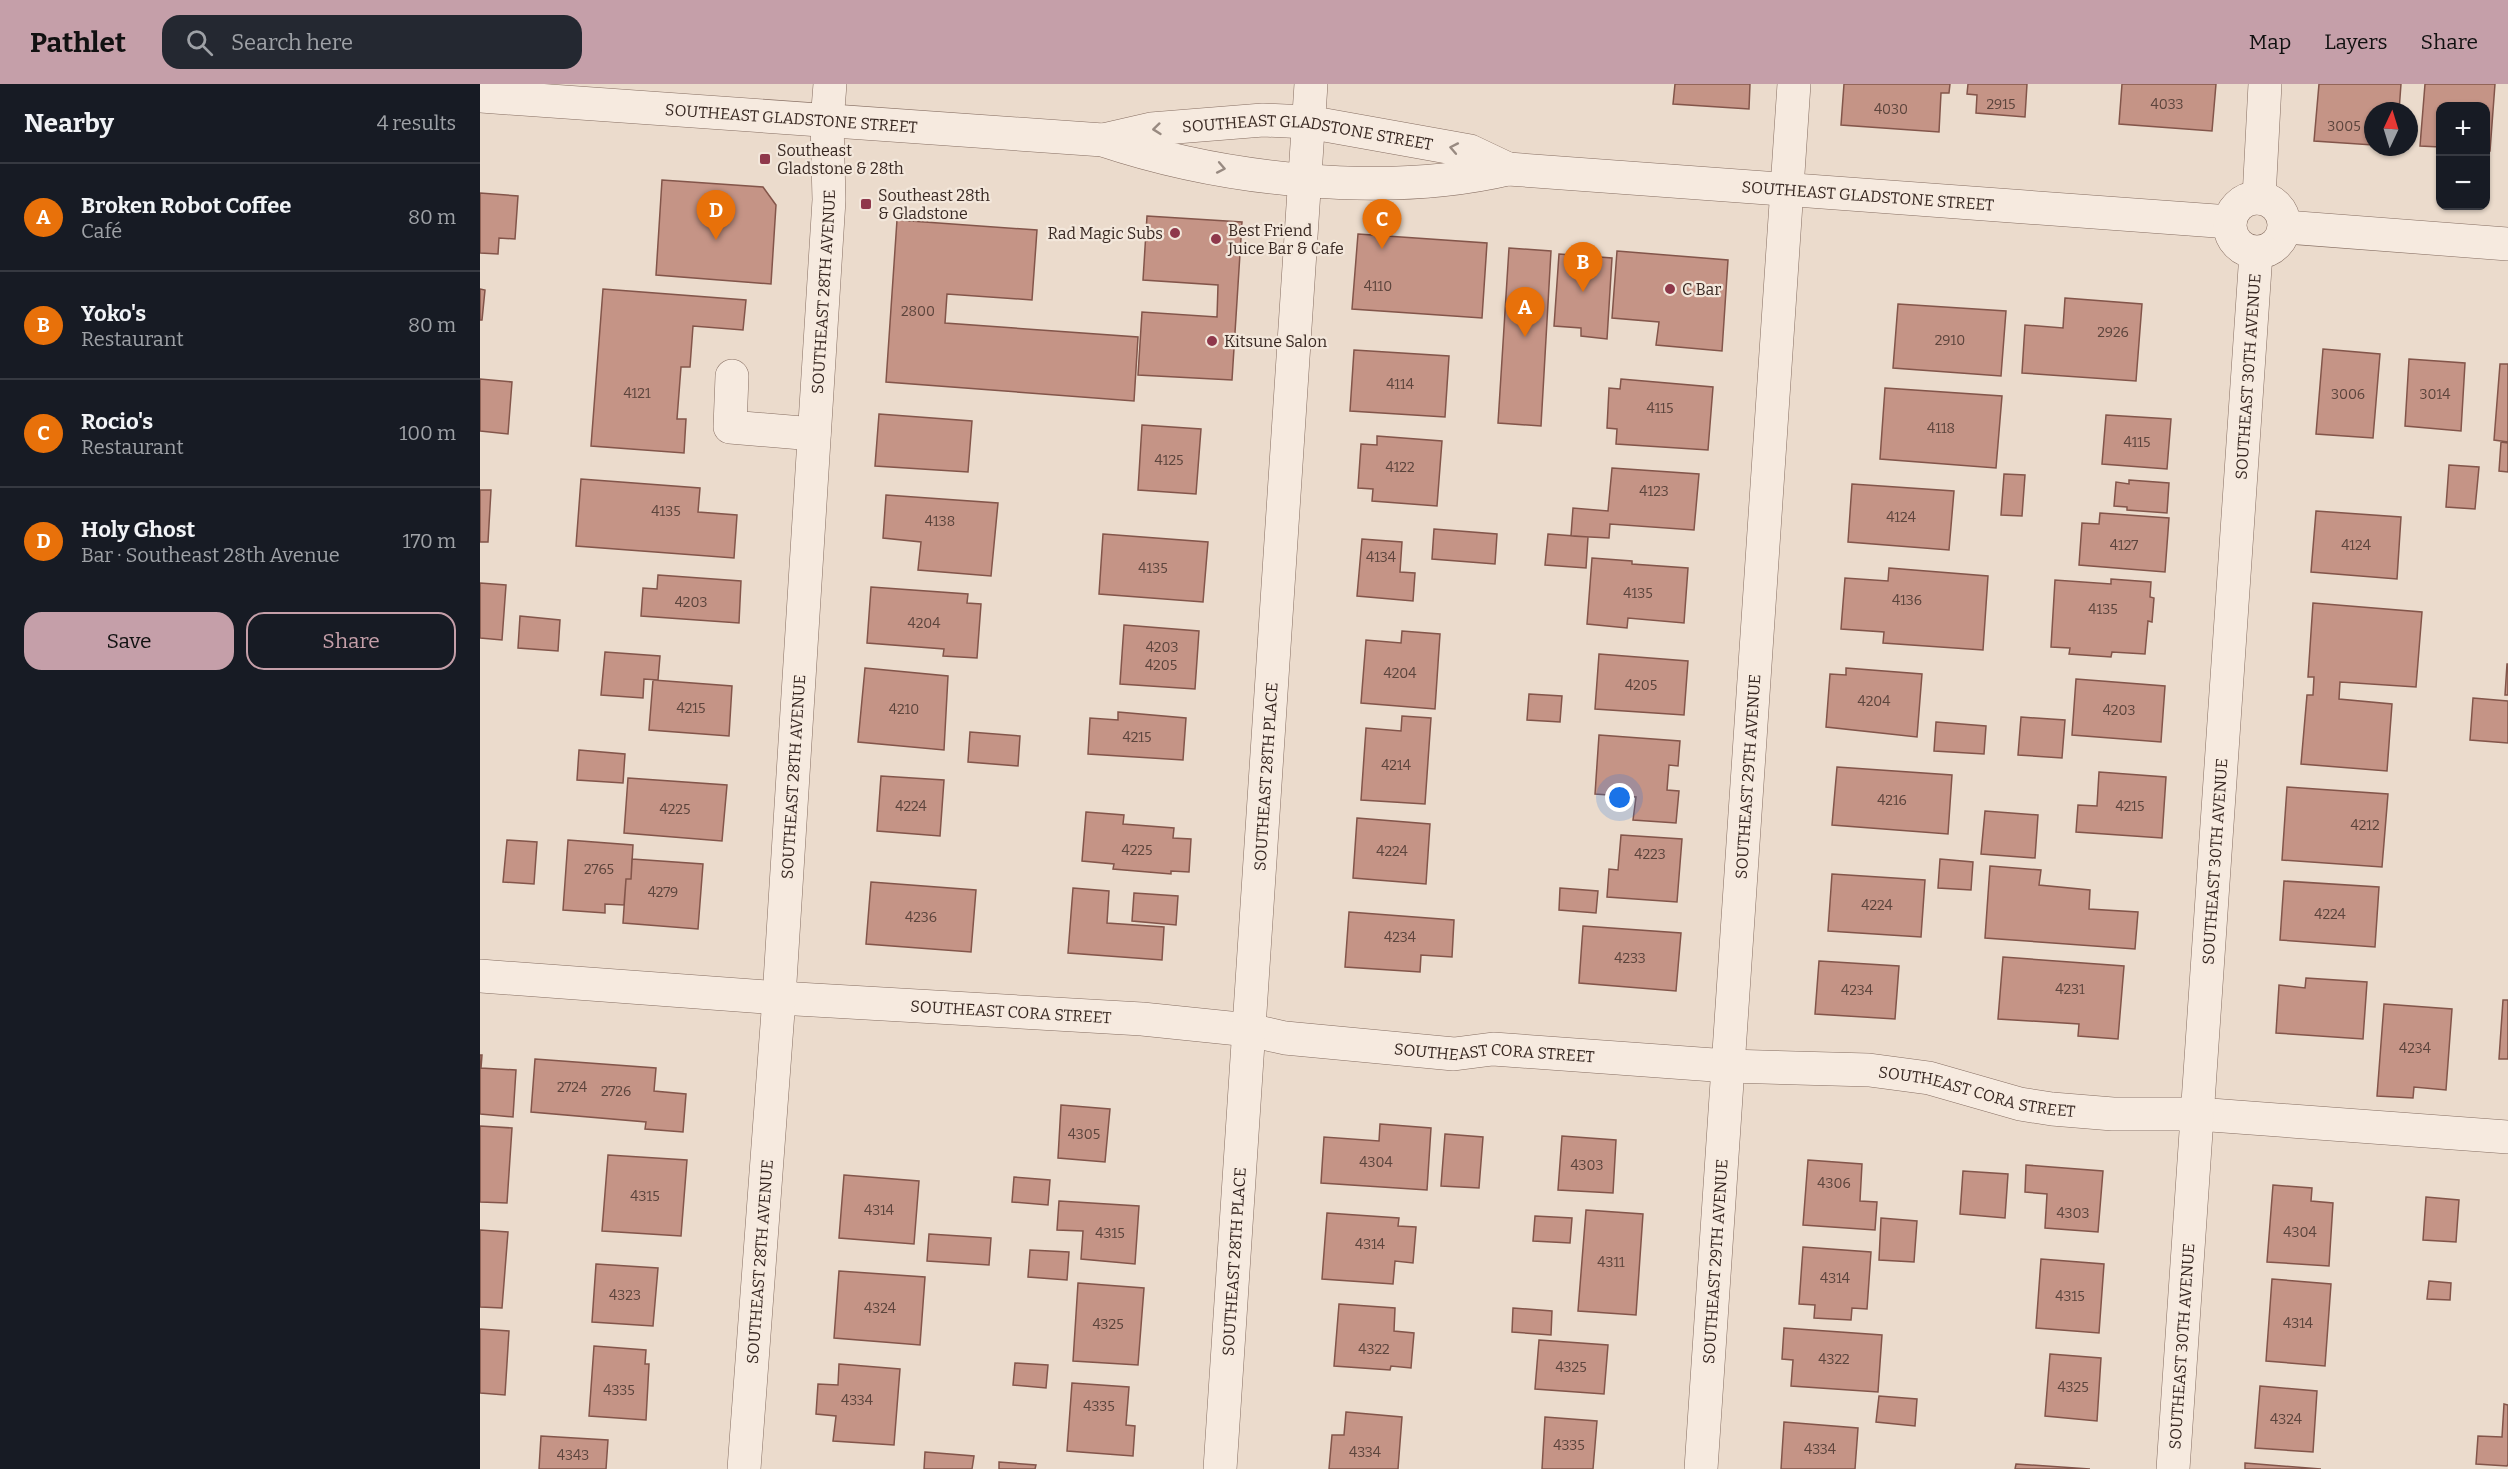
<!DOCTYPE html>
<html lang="en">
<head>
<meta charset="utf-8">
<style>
  body { margin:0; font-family:Bitter,serif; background:#242831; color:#f1f3f6 }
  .controls { position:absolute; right:18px; top:18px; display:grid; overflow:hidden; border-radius:12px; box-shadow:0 2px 4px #0004 }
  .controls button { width:54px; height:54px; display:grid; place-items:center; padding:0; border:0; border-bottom:2px solid #363941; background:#171b24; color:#f1f3f6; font:30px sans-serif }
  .compass { position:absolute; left:1884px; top:18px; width:54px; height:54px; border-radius:50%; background:#171b24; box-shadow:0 2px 4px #0004; rotate:4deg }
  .you { position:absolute; left:1140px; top:714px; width:21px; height:21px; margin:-15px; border:4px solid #fff; border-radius:50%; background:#1a73e8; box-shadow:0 0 0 9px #1a73e833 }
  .badge { display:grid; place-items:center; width:39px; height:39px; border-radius:50%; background:#c59fa9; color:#fff; font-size:20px; font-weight:700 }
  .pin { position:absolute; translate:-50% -50px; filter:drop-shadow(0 2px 3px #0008) }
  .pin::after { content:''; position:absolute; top:32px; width:21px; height:18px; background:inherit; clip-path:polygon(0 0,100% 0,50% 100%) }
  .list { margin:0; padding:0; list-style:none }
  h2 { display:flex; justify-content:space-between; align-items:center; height:78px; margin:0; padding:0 24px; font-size:26px }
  h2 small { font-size:20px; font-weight:400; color:#9ea1a6 }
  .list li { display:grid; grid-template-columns:39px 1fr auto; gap:18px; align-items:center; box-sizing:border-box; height:108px; padding:0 24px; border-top:2px solid #363941 }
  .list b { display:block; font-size:22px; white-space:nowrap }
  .list p { margin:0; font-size:20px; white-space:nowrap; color:#9ea1a6 }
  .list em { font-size:20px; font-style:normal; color:#9ea1a6 }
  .actions { display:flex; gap:12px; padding:18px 24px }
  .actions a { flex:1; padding:14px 0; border:2px solid #c59fa9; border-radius:18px; text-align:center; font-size:21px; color:#c59fa9 }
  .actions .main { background:#c59fa9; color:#111 }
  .icon { flex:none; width:33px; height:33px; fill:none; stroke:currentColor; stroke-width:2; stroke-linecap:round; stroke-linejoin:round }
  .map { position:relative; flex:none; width:2028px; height:1385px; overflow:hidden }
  header { display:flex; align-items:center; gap:36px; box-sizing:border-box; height:84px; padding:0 30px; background:#c59fa9; color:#111 }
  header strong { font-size:28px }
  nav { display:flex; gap:33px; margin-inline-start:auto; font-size:21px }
  .search { width:420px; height:54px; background:#242831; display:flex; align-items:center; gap:15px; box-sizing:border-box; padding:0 21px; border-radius:18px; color:#9ea1a6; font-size:22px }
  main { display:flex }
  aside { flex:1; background:#171b24 }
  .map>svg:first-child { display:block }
  .building { fill:#c59486; stroke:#83554a; stroke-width:1.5 }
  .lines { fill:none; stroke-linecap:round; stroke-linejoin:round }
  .minor-casing { stroke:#866e62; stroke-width:34 }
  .minor { stroke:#f6eadf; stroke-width:33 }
  .oneway { stroke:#988a81 }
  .poi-dot { fill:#8f384b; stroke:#f3e7db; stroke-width:2 }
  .labels { text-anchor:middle; stroke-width:4.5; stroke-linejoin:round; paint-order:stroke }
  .number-label { font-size:14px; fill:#5c443c }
  .street-label { font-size:16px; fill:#392923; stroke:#f3e7db }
  .poi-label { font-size:16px; fill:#392923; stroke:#f3e7db; text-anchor:start }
</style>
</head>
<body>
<header>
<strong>Pathlet</strong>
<div class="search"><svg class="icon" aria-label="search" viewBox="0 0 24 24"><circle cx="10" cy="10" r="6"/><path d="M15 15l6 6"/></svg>Search here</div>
<nav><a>Map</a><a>Layers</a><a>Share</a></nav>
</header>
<main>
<aside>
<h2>Nearby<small>4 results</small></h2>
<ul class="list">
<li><span class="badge" style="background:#e8710a">A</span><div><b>Broken Robot Coffee</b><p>Café</p></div><em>80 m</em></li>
<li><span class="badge" style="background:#e8710a">B</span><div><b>Yoko's</b><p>Restaurant</p></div><em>80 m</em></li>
<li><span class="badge" style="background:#e8710a">C</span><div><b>Rocio's</b><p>Restaurant</p></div><em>100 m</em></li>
<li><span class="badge" style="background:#e8710a">D</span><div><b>Holy Ghost</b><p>Bar · Southeast 28th Avenue</p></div><em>170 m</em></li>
</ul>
<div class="actions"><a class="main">Save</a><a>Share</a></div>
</aside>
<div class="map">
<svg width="2028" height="1385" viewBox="0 0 2028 1385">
  <rect width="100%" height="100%" fill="#ebdbcc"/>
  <path class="building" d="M1195,0H1270L1269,25L1193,20Z
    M1364,0H1470L1469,9H1461L1459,48L1361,41Z
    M1488,0H1547L1545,33L1496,29L1497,11L1487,10Z
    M1642,0H1736L1732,47L1639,40Z
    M1839,0H1921L1919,27H1893V61L1834,57Z
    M1945,0H2015L2010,67H2006V22H1960V63L1940,62Z
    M182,96L283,103L296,121L291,200L176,191Z
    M0,109L38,112L35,155L19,154L18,170L0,169Z
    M667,132L762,138L752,296L658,291L662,228L737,233L738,201L663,196Z
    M417,136L557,146L552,216L467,210L465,239L658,253L654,317L406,298Z
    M878,150L1007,159L1002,234L872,225Z
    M1029,164L1071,167L1061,342L1018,339Z
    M1137,167L1248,176L1242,267L1176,261L1179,238L1132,234Z
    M1079,170L1132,174L1127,255L1101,252V244L1074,242Z
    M0,205L5,206L2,236H0Z
    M123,205L266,216L263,246L213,242L210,283H201L197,335H206L204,369L111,362Z
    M1585,214L1662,220L1656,297L1542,289L1545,241L1583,244Z
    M1418,220L1526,227L1521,292L1413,284Z
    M1843,265L1900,270L1893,354L1836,350Z
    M874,266L969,272L965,333L870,327Z
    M1929,275L1985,279L1981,347L1925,342Z
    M2020,280H2028V358L2014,356Z
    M0,295L32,298L28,350L0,347Z
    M1141,295L1233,303L1228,366L1136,360L1137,345L1127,344L1129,304L1140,305Z
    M1405,304L1522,312L1516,384L1400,375Z
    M399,330L492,337L488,388L395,382Z
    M1626,331L1691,335L1687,385L1622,380Z
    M662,341L721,345L716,410L658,406Z
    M897,352L962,357L957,422L892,417L893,405L878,404L881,360L897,361Z
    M2021,358L2028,359V388L2019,387Z
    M1969,381L1999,383L1995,425L1966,423Z
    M1132,384L1219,390L1214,446L1130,440L1129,454L1091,452L1093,424L1128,427Z
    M1524,390L1545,391L1542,432L1521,431Z
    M101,395L220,404L218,428L257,431L254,474L96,462Z
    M1649,396L1689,399L1687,429L1647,426V423L1634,422L1636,398L1649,400Z
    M1372,400L1474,407L1469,466L1368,458Z
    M0,406H11L8,458H0Z
    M406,411L518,419L511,492L438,486L441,458L403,454Z
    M1836,427L1921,433L1917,495L1831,488Z
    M1620,429L1689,434L1685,488L1599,481L1602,439L1619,440Z
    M954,445L1017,450L1015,480L952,475Z
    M623,450L728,458L723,518L619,510Z
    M1068,450L1108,453L1106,484L1065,481Z
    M882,455L922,458L920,488L935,489L933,517L877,512Z
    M1112,474L1152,477V480L1208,484L1204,539L1148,534L1147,544L1107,540Z
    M1409,484L1508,492L1503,566L1403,559L1404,548L1361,545L1365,494L1408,497Z
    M178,491L261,497L259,539L161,532L163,504L177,505Z
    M1631,495L1671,498L1670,513L1674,514L1672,538L1668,537L1665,570L1632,568L1631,573L1589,570L1590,564L1571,563L1575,496L1631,500Z
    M0,499L26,501L22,556L0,554Z
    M391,503L488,510L487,519L501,520L497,574L463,572L464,565L387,559Z
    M1833,519L1942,528L1936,603L1860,598L1859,615L1912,620L1907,687L1821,680L1827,611H1833L1834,593H1828Z
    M40,532L80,536L78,567L38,564Z
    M644,541L719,547L715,605L640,600Z
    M922,547L960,550L955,625L881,619L886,556L921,559Z
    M125,568L180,572L178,596L164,595L163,614L121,611Z
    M1119,570L1208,577L1204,631L1115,625Z
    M2027,580H2028V611H2025Z
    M385,584L468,592L464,666L378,658Z
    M1366,584L1442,590L1437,653L1346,643L1350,590L1366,591Z
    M1596,595L1685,602L1681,658L1592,651Z
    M173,596L252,602L249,652L169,646Z
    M1049,610L1082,612L1080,638L1047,636Z
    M1993,614L2028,617V659L1990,656Z
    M638,628L706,634L703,676L608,670L610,634L638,636Z
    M922,632L951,634L945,720L881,716L886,644L921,647Z
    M1541,633L1585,636L1582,674L1538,671Z
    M1456,638L1506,642L1504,670L1454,667Z
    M490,648L540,652L538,682L488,678Z
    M1119,651L1200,657L1198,682L1189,681L1187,706L1199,707L1196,739L1153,736L1156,713L1115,710Z
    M99,666L145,670L143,699L97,696Z
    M1357,683L1472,691L1468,750L1352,741Z
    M1619,688L1686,693L1682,754L1596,748L1598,721L1617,722Z
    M401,692L464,696L460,752L397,747Z
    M148,694L247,701L242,757L144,749Z
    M1807,703L1908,710L1902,783L1802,776Z
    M1505,727L1558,731L1555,774L1501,770Z
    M606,728L644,731L643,740L694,744L693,754L711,755L709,788L691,787V790L633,785L634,780L602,777Z
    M877,734L950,740L946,800L873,794Z
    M1141,751L1202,755L1197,818L1127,813L1129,785L1138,786Z
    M27,756L57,758L54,800L23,798Z
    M88,756L153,761L151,795H146L144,821L125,820V829L83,826Z
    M152,775L223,780L218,845L143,839L146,795H151Z
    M1460,775L1493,778L1491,806L1458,804Z
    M1510,782L1561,786L1559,801L1610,806L1609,825L1658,828L1655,865L1505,854Z
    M1352,790L1445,796L1441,853L1348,847Z
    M1804,797L1899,803L1895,863L1800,856Z
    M391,798L496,806L491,868L386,860Z
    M593,804L629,807L627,839L684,843L682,876L588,869Z
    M1080,804L1118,807L1116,829L1079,826Z
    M654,809L698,812L696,841L652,837Z
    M869,828L974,836L972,873L941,871L940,888L865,883Z
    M1103,842L1201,849L1196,907L1099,899Z
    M1523,873L1644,882L1638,955L1598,952L1599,940L1518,935Z
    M1339,877L1419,882L1415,935L1335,930Z
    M1826,894L1887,898L1883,955L1796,949L1799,901L1825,904Z
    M2023,916H2028V975H2019Z
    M1904,920L1972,925L1966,1006L1934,1003L1933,1014L1897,1012Z
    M0,971H2L1,984L36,986L33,1033L0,1030Z
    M55,975L176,984L174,1007L206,1010L203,1048L165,1045L166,1038L51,1028Z
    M581,1021L630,1025L625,1078L578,1074Z
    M900,1040L951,1044L947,1106L841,1099L844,1053L899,1057Z
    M0,1042L32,1044L27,1119L0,1118Z
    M965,1050L1003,1053L999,1104L961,1102Z
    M1082,1052L1136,1056L1133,1109L1078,1106Z
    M128,1071L207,1076L201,1152L122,1147Z
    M1328,1076L1382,1080L1380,1117L1397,1118L1395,1146L1323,1141Z
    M1546,1081L1623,1087L1618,1148L1565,1144L1567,1110L1545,1108Z
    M1483,1087L1528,1090L1525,1134L1480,1130Z
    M364,1091L439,1097L434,1160L359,1154Z
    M534,1093L570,1096L568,1121L532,1118Z
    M1793,1101L1832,1104L1831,1117L1853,1119L1849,1182L1787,1178Z
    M1946,1113L1979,1116L1976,1158L1943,1156Z
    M579,1117L659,1122L655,1180L601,1175L603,1147L577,1146Z
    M1106,1126L1163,1130L1156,1231L1098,1227Z
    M847,1129L919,1134L918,1142L936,1143L933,1179L915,1177L913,1200L842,1195Z
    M1055,1132L1092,1134L1090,1159L1053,1157Z
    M1401,1134L1437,1137L1434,1178L1399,1176Z
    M0,1146L28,1148L22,1224L0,1223Z
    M449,1150L511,1154L509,1181L447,1177Z
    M1323,1163L1391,1168L1387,1225L1372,1224L1371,1236L1334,1234L1335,1221L1319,1220Z
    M550,1166L589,1168L587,1196L548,1193Z
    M1561,1175L1624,1180L1619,1249L1556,1244Z
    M116,1180L178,1184L173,1242L112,1238Z
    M359,1187L445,1193L440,1261L354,1254Z
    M1792,1195L1851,1200L1845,1282L1786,1277Z
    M1949,1197L1971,1199L1970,1216L1947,1215Z
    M598,1199L664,1204L658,1281L593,1277Z
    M859,1220L915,1224L914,1247L934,1249L931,1284L911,1282L910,1286L854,1282Z
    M1033,1224L1072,1227L1071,1251L1032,1248Z
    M1304,1244L1402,1251L1398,1308L1311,1302L1313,1276L1302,1275Z
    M0,1245L29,1247L25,1311L0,1309Z
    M1059,1256L1128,1261L1124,1310L1055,1305Z
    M114,1262L166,1266L165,1280H169L166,1336L109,1332Z
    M1570,1270L1621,1274L1617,1337L1565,1332Z
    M535,1279L568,1281L566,1304L533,1301Z
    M359,1280L420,1285L414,1361L353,1357L356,1332L336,1330L338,1300L358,1301Z
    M592,1299L649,1303L646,1341L655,1342L653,1372L587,1367Z
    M1780,1302L1837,1307L1833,1368L1775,1364Z
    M1399,1312L1437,1315L1435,1342L1396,1338Z
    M2024,1320L2028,1321V1380L2027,1382L1996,1380L1998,1352L2022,1353Z
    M866,1328L922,1333L918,1385H849L852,1351H864Z
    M1065,1333L1117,1337L1113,1385H1062Z
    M1304,1338L1378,1344L1375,1385H1301Z
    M61,1352L128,1356L126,1385H59Z
    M445,1368L494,1372L492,1385H444Z
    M519,1378L556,1381L555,1385H519Z
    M1765,1379L1841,1385H1765Z
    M1536,1380L1610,1385H1535Z"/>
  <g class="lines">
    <defs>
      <g id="minor">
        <path id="s1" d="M0,12L623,56C743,96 904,114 1028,85L1750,138"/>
        <path id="s2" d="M623,56L671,45L783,36L828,38L990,67L1028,85"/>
        <circle cx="1777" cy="141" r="27"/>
        <path d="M1779,114L1785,0"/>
        <path d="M1805,143L2028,160"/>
        <path d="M252,292L250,343L334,350"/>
        <path id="s3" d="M0,892L299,914L662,935L769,946L805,954L974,970L1013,965L1248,982L1389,986L1449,994L1540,1020L1572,1025L1633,1030H1717L2028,1053"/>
        <path id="s4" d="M264,1385L299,914L349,116L347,38L350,0"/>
        <path id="s5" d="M740,1385L831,0"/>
        <path id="s6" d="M1221,1385L1314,0"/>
        <path id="s7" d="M1693,1385L1776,169"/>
      </g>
    </defs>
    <use href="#minor" class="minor-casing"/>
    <use href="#minor" class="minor"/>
  </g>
  <defs><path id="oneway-chevron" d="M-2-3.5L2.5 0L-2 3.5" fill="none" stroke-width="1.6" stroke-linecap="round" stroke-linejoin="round" transform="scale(1.5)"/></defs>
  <g class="oneway">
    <use href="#oneway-chevron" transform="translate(677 45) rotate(174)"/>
    <use href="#oneway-chevron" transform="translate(974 64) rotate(-169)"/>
    <use href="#oneway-chevron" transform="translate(741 84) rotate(11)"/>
  </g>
  <g class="poi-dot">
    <rect x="279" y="69" width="12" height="12" rx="3"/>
    <rect x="380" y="114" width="12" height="12" rx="3"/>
    <circle cx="695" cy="149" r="6"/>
    <circle cx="736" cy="155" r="6"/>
    <circle cx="1190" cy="205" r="6"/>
    <circle cx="732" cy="257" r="6"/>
  </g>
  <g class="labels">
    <g class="number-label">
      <text x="1521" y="25">2915</text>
      <text x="1687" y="25">4033</text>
      <text x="1411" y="30">4030</text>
      <text x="1864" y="47">3005</text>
      <text x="898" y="207">4110</text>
      <text x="438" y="232">2800</text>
      <text x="1633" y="253">2926</text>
      <text x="1470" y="261">2910</text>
      <text x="920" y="305">4114</text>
      <text x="157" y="314">4121</text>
      <text x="1868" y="315">3006</text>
      <text x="1955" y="315">3014</text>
      <text x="1180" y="329">4115</text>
      <text x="1461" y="349">4118</text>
      <text x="1657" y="363">4115</text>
      <text x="689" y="381">4125</text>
      <text x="920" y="388">4122</text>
      <text x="1174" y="412">4123</text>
      <text x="186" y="432">4135</text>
      <text x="1421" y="438">4124</text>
      <text x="460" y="442">4138</text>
      <text x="1644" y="466">4127</text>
      <text x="1876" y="466">4124</text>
      <text x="901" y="478">4134</text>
      <text x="673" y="489">4135</text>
      <text x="1158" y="514">4135</text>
      <text x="1427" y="521">4136</text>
      <text x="211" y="523">4203</text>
      <text x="1623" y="530">4135</text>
      <text x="444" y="544">4204</text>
      <text x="682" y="568">4203</text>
      <text x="681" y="586">4205</text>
      <text x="920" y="594">4204</text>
      <text x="1161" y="606">4205</text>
      <text x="1394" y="622">4204</text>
      <text x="211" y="629">4215</text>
      <text x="424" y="630">4210</text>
      <text x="1639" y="631">4203</text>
      <text x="657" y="658">4215</text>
      <text x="916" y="686">4214</text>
      <text x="1412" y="721">4216</text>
      <text x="431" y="727">4224</text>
      <text x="1650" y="727">4215</text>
      <text x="195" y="730">4225</text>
      <text x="1885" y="746">4212</text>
      <text x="657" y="771">4225</text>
      <text x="912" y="772">4224</text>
      <text x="1170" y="775">4223</text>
      <text x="119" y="790">2765</text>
      <text x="183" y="813">4279</text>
      <text x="1397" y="826">4224</text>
      <text x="1850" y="835">4224</text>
      <text x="441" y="838">4236</text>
      <text x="920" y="858">4234</text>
      <text x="1150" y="879">4233</text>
      <text x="1590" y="910">4231</text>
      <text x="1377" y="911">4234</text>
      <text x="1935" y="969">4234</text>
      <text x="92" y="1008">2724</text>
      <text x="136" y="1012">2726</text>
      <text x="604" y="1055">4305</text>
      <text x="896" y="1083">4304</text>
      <text x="1107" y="1086">4303</text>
      <text x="1354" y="1104">4306</text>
      <text x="165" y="1117">4315</text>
      <text x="399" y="1131">4314</text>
      <text x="1593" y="1134">4303</text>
      <text x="1820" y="1153">4304</text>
      <text x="630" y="1154">4315</text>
      <text x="890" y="1165">4314</text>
      <text x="1131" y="1183">4311</text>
      <text x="1355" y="1199">4314</text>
      <text x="145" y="1216">4323</text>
      <text x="1590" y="1217">4315</text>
      <text x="400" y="1229">4324</text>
      <text x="1818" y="1244">4314</text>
      <text x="628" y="1245">4325</text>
      <text x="894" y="1270">4322</text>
      <text x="1354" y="1280">4322</text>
      <text x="1091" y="1288">4325</text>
      <text x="1593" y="1308">4325</text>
      <text x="139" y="1311">4335</text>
      <text x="377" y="1321">4334</text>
      <text x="619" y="1327">4335</text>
      <text x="1806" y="1340">4324</text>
      <text x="1089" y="1366">4335</text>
      <text x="1340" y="1370">4334</text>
      <text x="885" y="1373">4334</text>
      <text x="93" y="1376">4343</text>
    </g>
    <g class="street-label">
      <text dy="6" stroke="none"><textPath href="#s1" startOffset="312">SOUTHEAST GLADSTONE STREET</textPath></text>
      <text dy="6" stroke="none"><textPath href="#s2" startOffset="207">SOUTHEAST GLADSTONE STREET</textPath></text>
      <text dy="6" stroke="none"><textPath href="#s1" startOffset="1396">SOUTHEAST GLADSTONE STREET</textPath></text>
      <text dy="6" stroke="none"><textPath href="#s4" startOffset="1180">SOUTHEAST 28TH AVENUE</textPath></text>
      <text dy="6" stroke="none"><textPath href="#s7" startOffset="1095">SOUTHEAST 30TH AVENUE</textPath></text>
      <text dy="6" stroke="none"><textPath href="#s5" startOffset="694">SOUTHEAST 28TH PLACE</textPath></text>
      <text dy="6" stroke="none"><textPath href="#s6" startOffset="694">SOUTHEAST 29TH AVENUE</textPath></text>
      <text dy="6" stroke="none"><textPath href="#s4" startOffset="694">SOUTHEAST 28TH AVENUE</textPath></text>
      <text dy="6" stroke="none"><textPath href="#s7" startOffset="609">SOUTHEAST 30TH AVENUE</textPath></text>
      <text dy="6" stroke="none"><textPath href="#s3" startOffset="532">SOUTHEAST CORA STREET</textPath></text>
      <text dy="6" stroke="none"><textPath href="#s3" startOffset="1018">SOUTHEAST CORA STREET</textPath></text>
      <text dy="6" stroke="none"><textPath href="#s3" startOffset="1504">SOUTHEAST CORA STREET</textPath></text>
      <text dy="6" stroke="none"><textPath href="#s5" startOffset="208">SOUTHEAST 28TH PLACE</textPath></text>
      <text dy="6" stroke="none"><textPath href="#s6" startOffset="208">SOUTHEAST 29TH AVENUE</textPath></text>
      <text dy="6" stroke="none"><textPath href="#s4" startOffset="208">SOUTHEAST 28TH AVENUE</textPath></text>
      <text dy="6" stroke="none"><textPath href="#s7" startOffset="123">SOUTHEAST 30TH AVENUE</textPath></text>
    </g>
    <g class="poi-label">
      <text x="297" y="72">Southeast<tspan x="297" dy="18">Gladstone &amp; 28th</tspan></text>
      <text x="398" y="117">Southeast 28th<tspan x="398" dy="18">&amp; Gladstone</tspan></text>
      <text x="748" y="152">Best Friend<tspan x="748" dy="18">Juice Bar &amp; Cafe</tspan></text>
      <text x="683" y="155" text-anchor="end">Rad Magic Subs</text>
      <text x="1202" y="211">C Bar</text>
      <text x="744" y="263">Kitsune Salon</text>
    </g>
  </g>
</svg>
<div class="controls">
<button>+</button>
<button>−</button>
</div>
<svg class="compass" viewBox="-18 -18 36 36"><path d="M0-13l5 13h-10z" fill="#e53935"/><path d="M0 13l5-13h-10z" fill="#9ea1a6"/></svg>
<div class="you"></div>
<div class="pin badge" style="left:1045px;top:253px;background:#e8710a">A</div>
<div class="pin badge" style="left:1103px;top:208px;background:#e8710a">B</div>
<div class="pin badge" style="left:902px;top:165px;background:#e8710a">C</div>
<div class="pin badge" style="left:236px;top:156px;background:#e8710a">D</div>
</div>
</main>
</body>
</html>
